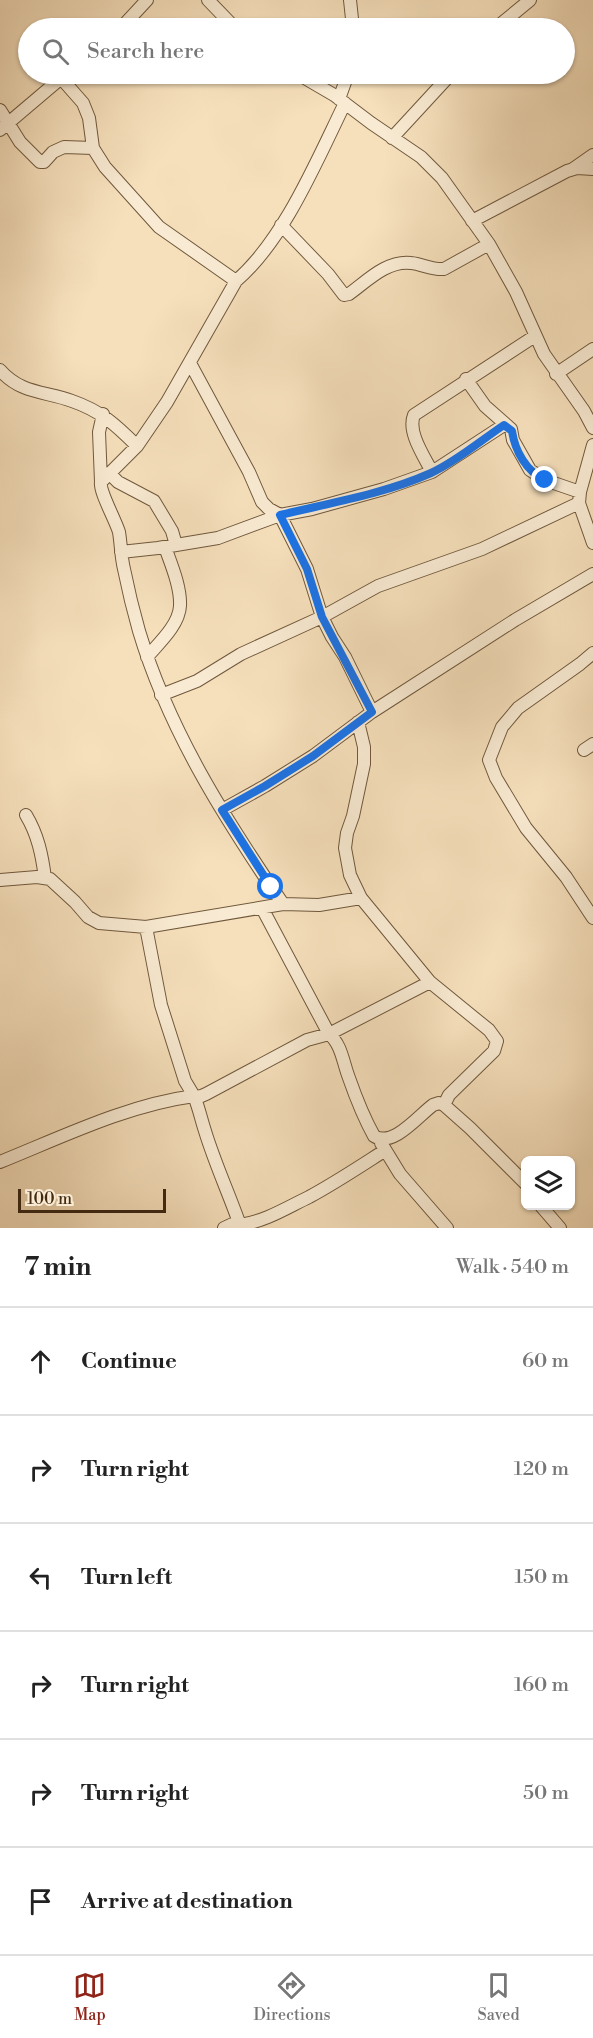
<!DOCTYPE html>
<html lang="en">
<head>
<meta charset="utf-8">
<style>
  body { margin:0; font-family:"Libre Bodoni",serif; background:#f2f2f2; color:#222 }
  .controls { position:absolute; right:18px; bottom:18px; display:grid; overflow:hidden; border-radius:9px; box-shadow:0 2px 4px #0004 }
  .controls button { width:54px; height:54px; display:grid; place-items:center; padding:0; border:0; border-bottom:2px solid #e0e0e0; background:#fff; color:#222; font:30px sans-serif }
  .scale { position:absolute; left:18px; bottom:15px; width:148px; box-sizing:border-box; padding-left:6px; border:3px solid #432a11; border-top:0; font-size:16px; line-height:21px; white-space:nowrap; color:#432a11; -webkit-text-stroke:4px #f9ebd3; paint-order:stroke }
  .stop { position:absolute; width:18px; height:18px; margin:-14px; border:4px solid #1a73e8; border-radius:50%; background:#fff }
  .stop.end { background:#1a73e8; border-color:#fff; box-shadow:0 2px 6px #0008 }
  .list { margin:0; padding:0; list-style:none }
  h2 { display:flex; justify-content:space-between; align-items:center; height:78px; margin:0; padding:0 24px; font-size:26px }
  h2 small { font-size:20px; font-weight:400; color:#767676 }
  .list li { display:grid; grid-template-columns:39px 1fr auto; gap:18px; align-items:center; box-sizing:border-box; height:108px; padding:0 24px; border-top:2px solid #e0e0e0 }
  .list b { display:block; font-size:22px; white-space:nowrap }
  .list em { font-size:20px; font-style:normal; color:#767676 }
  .icon { flex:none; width:33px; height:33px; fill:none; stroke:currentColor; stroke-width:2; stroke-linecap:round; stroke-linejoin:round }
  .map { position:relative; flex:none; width:593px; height:1228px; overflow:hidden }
  .search { position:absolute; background:#fff; box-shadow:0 2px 4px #0004; left:18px; right:18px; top:18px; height:66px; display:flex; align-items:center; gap:15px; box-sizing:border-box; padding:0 21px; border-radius:33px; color:#767676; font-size:22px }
  .sheet { height:726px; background:#fff }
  nav { display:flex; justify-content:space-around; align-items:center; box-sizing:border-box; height:84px; border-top:2px solid #e0e0e0; background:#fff; font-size:16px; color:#767676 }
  nav a { display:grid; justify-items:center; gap:3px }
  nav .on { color:#8f2418 }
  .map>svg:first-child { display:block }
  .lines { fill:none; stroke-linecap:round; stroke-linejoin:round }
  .street-casing { stroke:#70583c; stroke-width:14 }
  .street { stroke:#f9ebd3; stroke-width:12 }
  .route { stroke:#1a73e8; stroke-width:8 }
</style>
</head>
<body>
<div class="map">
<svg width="593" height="1228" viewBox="0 0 593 1228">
  <rect width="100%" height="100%" fill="#f6e0bc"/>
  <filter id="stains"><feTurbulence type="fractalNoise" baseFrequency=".00333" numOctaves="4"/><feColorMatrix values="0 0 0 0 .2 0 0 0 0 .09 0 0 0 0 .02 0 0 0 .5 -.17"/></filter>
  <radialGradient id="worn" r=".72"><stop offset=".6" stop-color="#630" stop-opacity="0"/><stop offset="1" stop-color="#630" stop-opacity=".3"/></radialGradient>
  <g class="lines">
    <defs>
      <path id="street" d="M208,0L235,28
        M350,0L353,28
        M121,28L147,0
        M496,28L530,0
        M298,74L334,95L371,123L421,157L442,178L489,244L516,292L544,354L584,411L593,428
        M61,78L83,103L89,118L93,148L105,167L159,227L236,281
        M339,99L348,74
        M0,110L20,142L40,162H44L53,152L64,147L93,148
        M0,130L66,74
        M392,138L451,74
        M573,169L593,155
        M472,221L567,171L577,168L593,169
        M281,225L328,274L344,295L349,294C367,281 387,260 411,263C422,264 432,270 444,269L489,244
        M190,363L249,472L262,502L269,509L280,515L312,509L384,489L432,472L504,425
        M0,370C21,394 45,391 72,401C101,411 116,425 137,446
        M556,374L593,349
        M466,379L485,406L511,429L513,440L530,470L545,480L580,492
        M593,445L580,492L579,503L593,543
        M432,472C424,456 407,432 414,415L535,336
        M109,473L118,482L154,501L172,531L176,545
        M101,482L99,432L103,414
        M121,552L158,548L218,538L280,515L307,569L322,617L332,637L345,657L372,712
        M593,653L580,664L518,708L502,727L489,760L496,778L526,828L566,877L593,918
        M147,657C159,643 179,625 180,606C181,587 171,564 165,547
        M161,695L197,681L241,654L322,617L378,586L482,549L579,503
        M358,722L364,747V764L353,816L347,833L345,848L350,875L361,898L430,982L489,1030L497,1041L494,1051L449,1095L444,1105
        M584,750L593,744
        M222,810L265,786L313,756L372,712L515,620L593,574
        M26,815C38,835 42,855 45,878
        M0,880L37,877L50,879L75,902L88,917L99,923L146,927L283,904L319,905L361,898
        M283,904C225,819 169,731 139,631C133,610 128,589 124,569C121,557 121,544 119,532C115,519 99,491 101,482L137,446L167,402L236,281C284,240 317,160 345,103
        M262,908L329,1034L430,982
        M146,927L161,1005L185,1081L194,1096L199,1097L206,1094L307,1040L329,1034C342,1045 343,1063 349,1078C356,1098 364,1118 374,1136C393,1148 418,1116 433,1105L439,1103L444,1105L470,1128L526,1184
        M381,1143L400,1174L447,1228
        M0,1162C62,1137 127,1105 194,1096C199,1108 201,1119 205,1131C215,1164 230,1196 241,1228
        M541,1206L560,1228
        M240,1225C266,1221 286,1208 309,1197C335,1183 359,1167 384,1151
        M224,1228L239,1221"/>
    </defs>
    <use href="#street" class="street-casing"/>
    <use href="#street" class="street"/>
  </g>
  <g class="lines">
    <path class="route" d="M271,887L222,810L265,786L313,756L372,712L322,617L307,569L280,515C330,503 384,494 431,473C457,461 480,441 504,425L512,431C515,451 526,471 545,480"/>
  </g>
  <rect width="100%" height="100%" filter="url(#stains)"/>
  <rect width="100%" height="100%" fill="url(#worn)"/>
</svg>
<div class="controls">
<button><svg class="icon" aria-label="layers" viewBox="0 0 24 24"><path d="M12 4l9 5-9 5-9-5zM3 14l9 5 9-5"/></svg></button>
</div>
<div class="scale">100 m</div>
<div class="stop" style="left:271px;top:887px"></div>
<div class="stop end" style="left:545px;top:480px"></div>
<div class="search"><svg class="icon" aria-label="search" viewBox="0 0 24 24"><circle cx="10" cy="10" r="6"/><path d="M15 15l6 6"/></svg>Search here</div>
</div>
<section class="sheet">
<h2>7 min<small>Walk · 540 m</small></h2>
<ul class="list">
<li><svg class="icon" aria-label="ahead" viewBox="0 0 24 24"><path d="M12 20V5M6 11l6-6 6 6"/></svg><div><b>Continue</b></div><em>60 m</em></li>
<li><svg class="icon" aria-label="right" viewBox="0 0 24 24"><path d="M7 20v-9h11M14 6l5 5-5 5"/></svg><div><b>Turn right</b></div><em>120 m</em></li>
<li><svg class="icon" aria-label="left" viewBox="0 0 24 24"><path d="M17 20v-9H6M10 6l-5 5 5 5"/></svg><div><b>Turn left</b></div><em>150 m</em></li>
<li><svg class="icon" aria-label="right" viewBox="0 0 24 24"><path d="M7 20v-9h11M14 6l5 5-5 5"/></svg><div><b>Turn right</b></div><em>160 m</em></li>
<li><svg class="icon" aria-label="right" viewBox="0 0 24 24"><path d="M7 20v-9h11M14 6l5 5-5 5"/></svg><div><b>Turn right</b></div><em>50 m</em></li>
<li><svg class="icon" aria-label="arrive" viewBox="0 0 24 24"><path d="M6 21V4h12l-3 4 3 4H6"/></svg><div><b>Arrive at destination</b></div></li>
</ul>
</section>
<nav>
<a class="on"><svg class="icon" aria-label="map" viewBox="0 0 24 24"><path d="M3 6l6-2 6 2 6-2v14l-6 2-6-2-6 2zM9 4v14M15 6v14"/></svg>Map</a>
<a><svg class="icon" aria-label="directions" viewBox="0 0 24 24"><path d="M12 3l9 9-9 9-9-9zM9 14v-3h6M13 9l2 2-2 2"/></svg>Directions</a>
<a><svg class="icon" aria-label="saved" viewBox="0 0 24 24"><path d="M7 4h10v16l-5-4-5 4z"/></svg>Saved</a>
</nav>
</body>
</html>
